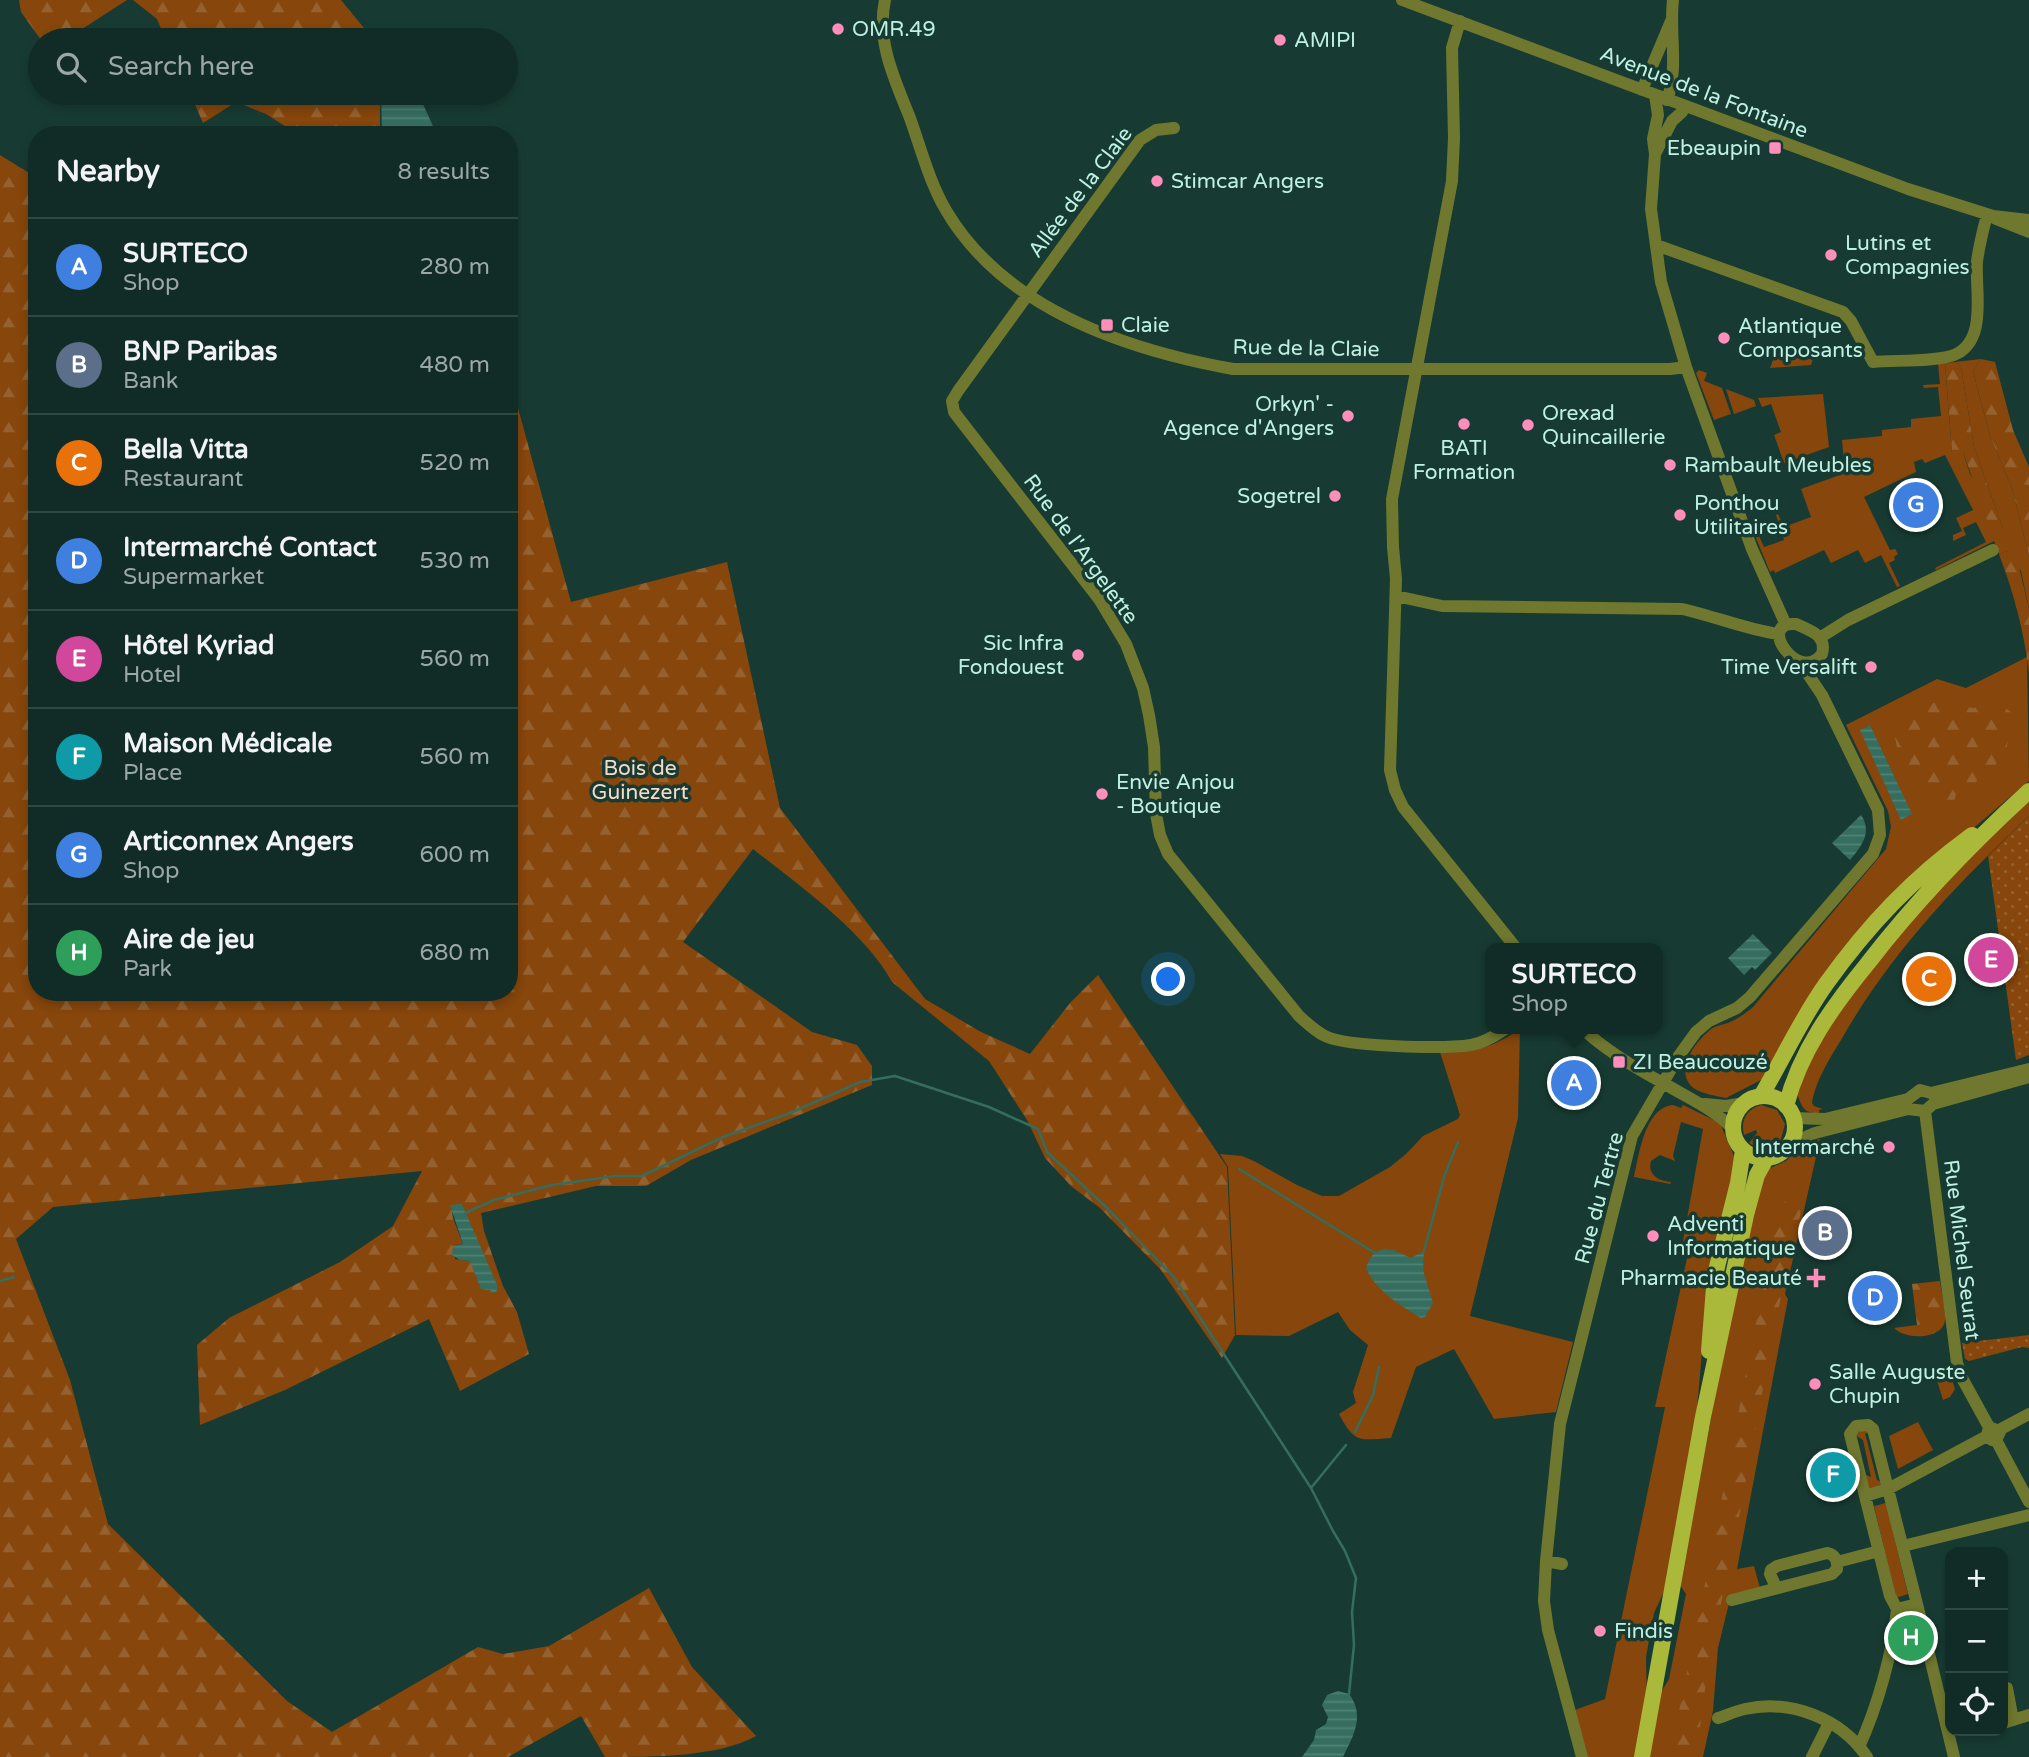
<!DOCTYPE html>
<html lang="en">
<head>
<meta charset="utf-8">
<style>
  body { margin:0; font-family:"Varela Round",sans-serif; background:#1a342e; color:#f1f3f6 }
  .controls { position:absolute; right:21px; bottom:21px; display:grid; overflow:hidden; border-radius:14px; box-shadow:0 4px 10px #0003 }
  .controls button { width:63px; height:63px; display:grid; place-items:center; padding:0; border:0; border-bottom:2px solid #304843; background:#112c26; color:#f1f3f6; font:35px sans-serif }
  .you { position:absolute; left:1169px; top:980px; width:24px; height:24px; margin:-18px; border:5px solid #fff; border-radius:50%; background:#1a73e8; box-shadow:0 0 0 10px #1a73e833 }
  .badge { display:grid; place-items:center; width:46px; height:46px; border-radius:50%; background:#ff8ebb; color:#fff; font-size:23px; font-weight:700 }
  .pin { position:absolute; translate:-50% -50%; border:4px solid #fff; box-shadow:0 2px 7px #0006 }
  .popup { position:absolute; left:1485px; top:943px; width:178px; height:91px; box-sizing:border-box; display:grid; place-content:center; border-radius:14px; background:#112c26; filter:drop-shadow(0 2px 5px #0005); font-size:23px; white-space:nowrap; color:#9ca7a7 }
  .popup b { font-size:26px; color:#f1f3f6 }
  .popup::after { content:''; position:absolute; left:50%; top:100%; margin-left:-14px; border:14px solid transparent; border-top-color:#112c26 }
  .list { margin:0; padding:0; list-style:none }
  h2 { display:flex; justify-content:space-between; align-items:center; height:91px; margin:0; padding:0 28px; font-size:30px }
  h2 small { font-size:23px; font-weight:400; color:#9ca7a7 }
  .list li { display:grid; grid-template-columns:46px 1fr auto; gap:21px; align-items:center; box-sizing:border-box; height:98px; padding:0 28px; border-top:2px solid #304843 }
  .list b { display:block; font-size:26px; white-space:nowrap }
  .list p { margin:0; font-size:23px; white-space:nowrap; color:#9ca7a7 }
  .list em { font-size:23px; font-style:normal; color:#9ca7a7 }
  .icon { flex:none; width:38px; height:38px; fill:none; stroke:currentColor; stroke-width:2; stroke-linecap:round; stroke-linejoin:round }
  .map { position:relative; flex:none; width:2029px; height:1757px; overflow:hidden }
  .search { position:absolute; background:#112c26; box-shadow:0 4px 10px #0003; left:28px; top:28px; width:490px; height:77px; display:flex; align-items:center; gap:18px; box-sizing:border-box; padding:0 24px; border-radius:38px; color:#9ca7a7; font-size:26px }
  .panel { position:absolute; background:#112c26; box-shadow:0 4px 10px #0003; left:28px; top:126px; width:490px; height:875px; border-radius:28px }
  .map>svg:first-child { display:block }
  .grass { fill:#86460c }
  .forest { fill:url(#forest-firs); fill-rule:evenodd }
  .park { fill:url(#park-dots) }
  .water { fill:url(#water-rules) }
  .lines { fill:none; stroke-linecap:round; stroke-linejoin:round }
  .stream { stroke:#356d5f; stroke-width:2.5 }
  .minor { stroke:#6f782e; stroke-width:12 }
  .major { stroke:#aab939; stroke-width:16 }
  .poi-dot { fill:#ff8ebb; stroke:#173b32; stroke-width:2.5 }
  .labels { text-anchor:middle; stroke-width:7; stroke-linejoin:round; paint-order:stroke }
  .poi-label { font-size:21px; fill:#bff1e3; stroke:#173b32; text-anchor:start }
  .street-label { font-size:21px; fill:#bff1e3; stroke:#173b32 }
  .park-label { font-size:21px; fill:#f6dbca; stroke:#173b32 }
</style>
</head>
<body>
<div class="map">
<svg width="2029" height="1757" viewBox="0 0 2029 1757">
  <defs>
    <pattern id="forest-firs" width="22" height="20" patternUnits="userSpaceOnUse" patternTransform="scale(1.75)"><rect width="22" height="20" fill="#86460c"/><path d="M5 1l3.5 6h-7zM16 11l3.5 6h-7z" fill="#95612f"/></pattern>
    <pattern id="park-dots" width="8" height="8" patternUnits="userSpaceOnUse" patternTransform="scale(1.75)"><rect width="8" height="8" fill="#86460c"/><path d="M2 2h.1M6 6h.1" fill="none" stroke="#95612f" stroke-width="1.8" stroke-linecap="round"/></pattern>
    <pattern id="water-rules" width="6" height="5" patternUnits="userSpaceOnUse" patternTransform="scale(1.75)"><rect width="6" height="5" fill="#356d5f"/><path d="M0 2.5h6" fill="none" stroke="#508276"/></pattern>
  </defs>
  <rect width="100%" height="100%" fill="#173b32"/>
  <path class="grass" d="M1801,348L1815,353L1811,365L1770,368L1777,350L1797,357Z
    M1981,359L1973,371L1990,436L2012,488L2029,556V609L2021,571L2007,551L1999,554L1994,541L1936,570L1935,568L1986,542L1976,522L1963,528L1966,535L1953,541V535L1962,531L1956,518L1973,510L1945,455L1925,463L1922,459L1914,462L1916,472L1864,497L1890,550L1895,549L1898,554L1894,557L1895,560L1889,563L1900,586L1897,587L1881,555L1865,563L1858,550L1831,563L1824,550L1775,573L1774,570L1770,572L1749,521L1752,520L1764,547L1784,540L1776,515L1778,514L1784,527L1811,517L1801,489L1848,472L1844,463L1842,440L1882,436V430L1911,427V419L1941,416L1938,387L1924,388L1923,385L1940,384L1938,364L1945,363L1952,452H1963L1970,474L2003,529L1974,447L1961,367L1955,362Z
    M1699,370L1707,373L1704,381L1722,388L1731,414L1714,420L1696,373Z
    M1726,389L1754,400L1756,406L1734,414Z
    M1823,394L1829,447L1784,463L1774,435L1781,432L1771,404L1762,407L1758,398Z
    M2027,657L2029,781L1904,887L1765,1078L1726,1098C1717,1096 1703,1094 1695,1089C1672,1073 1695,1042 1710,1030C1716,1025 1724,1025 1730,1022C1739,1018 1746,1013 1753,1007L1886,849L1891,827L1888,811L1846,725L1937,679L1966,688Z
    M2029,799V816C1955,886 1892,951 1841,1040C1830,1058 1815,1082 1812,1103L1814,1106L1823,1109L1819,1110V1113C1804,1114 1802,1107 1797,1094L1815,1045L1902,924Z
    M1520,1029L1518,1118L1470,1316L1573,1342L1556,1412L1494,1419L1454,1349L1416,1367L1391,1438C1359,1440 1355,1444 1339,1414L1356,1403L1353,1392L1368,1345L1350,1330L1338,1312L1289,1336L1236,1335L1228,1167L1220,1154L1242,1156L1254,1161L1297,1185L1322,1196H1339L1390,1167L1406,1154L1423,1136L1458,1119L1460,1115L1440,1052C1474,1053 1492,1048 1520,1029Z
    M1673,1105L1681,1108L1683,1105L1720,1123L1736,1161L1706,1305L1697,1409L1668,1583L1654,1613L1646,1657L1647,1699L1635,1757H1586L1572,1711L1605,1699L1665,1407H1655L1689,1249L1685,1248L1683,1241L1703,1129L1681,1122L1673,1156L1675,1161L1660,1155L1651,1161C1647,1174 1658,1181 1671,1182L1670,1184L1634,1177C1639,1155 1645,1107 1673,1105Z
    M1761,1105L1777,1110L1785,1124L1781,1139C1772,1150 1761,1151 1749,1143L1757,1133L1756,1130L1744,1135C1740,1120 1747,1109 1761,1105Z
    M1819,1139L1821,1145L1816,1157L1785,1294L1788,1299L1737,1569L1754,1566L1760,1588L1731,1595L1718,1648L1713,1711L1703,1757H1647L1660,1694L1669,1679L1686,1594L1680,1585L1741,1257L1759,1182L1768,1169L1786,1161L1802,1145Z
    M1950,1374L1955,1389L1950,1397L1943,1400L1936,1377Z
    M1918,1422L1933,1450L1898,1469L1889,1436Z
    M1863,1429L1872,1435L1865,1433L1877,1480L1883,1483L1872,1490L1867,1488L1864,1474L1871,1477L1863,1440L1855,1435Z
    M1886,1503L1908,1594L1896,1598L1874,1506Z"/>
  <path class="forest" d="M19,0H127L65,40H41L21,12Z
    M133,0H341L368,33L370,40H166L157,19Z
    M190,93H380V135H299L266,114L236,102L203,123Z
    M0,155L37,178V992H509V375L571,602L727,562L780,808L925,999L981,1032L1030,1054L1070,1003L1098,975L1227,1167L1235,1335L1222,1358L1161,1270L1100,1208L1071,1186L1045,1158L1027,1120L989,1061L892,982C865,932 797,884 753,849L683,942L812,1032L857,1045L872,1066V1085L691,1160L646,1186H596L481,1213L484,1231L503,1286L517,1312L529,1354L460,1391L429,1319L285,1390L200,1425L197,1345L229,1318L340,1262L393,1226L422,1171L53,1207L16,1239L70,1380L108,1524L287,1701L332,1732L478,1647L503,1654L549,1646L649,1588L692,1667L756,1736C718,1757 654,1757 605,1757L581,1716L508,1757H0ZM451,1205H462L497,1290L490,1289L470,1261L455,1259L456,1245L463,1244L453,1218Z
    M1981,359L1995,362L2013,430L2029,467V556L2012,488L1990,436L1973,371Z
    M1955,362L1961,367L1974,447L2003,529L2001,537L1994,540L1963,452H1952L1945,363Z
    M2006,551L2016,554L2029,609V673C2024,631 2014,594 1999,554Z
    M1924,703H1936L1948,710L1960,705L1973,708L1992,703L2003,706L2011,712L2013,720L2005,754C1999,759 1997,764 1991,770C1987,773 1982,775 1978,778L1976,783L1956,794C1954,805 1951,810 1941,814L1936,810V802L1932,792L1920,789L1913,780L1908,761L1898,752L1894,733L1895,723L1900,715Z
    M1792,1196L1798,1199L1801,1207L1800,1216L1775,1323L1735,1539L1709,1659L1696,1757H1669C1708,1580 1739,1403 1775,1226C1779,1214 1780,1202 1792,1196Z
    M1940,1281C1941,1293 1946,1308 1945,1320C1943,1340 1905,1340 1894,1328L1917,1325L1912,1284Z"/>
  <path class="park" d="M2029,816V1055L2016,1060L1988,856Z
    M2029,1335V1348L2022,1347L1969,1361L1965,1359L1962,1343Z
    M1903,1619L1917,1620L1924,1652L1897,1659Z"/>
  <path class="water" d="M381,93H418L437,135H382Z
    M1870,725L1912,814L1901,820L1860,730Z
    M1861,815C1873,832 1861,847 1850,860L1832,843Z
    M1753,934L1772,953L1755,970L1752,967L1744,975L1728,958Z
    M462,1204L498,1287L496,1292L491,1293L490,1289H481L470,1261L460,1260L452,1255L453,1246L463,1244L450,1205Z
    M1385,1249L1393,1250L1411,1258L1424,1251L1423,1270L1433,1303L1425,1317L1421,1318C1401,1306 1375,1290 1366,1268C1370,1257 1373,1251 1385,1249Z
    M1338,1691L1349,1694C1365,1715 1354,1735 1343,1757H1302L1314,1740L1316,1730L1326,1724L1328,1717L1322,1705L1327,1695Z"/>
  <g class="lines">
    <path class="stream" d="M1239,1169L1375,1253
      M465,1213L494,1200L552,1185L615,1176H642L723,1137L790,1113L860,1082L895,1076L989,1107L1038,1129L1047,1152L1106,1207L1173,1276L1311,1488
      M1424,1251L1444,1177L1458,1142
      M0,1281L14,1277
      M1355,1432L1373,1395L1379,1367
      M1346,1445L1311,1488L1333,1531L1345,1551L1356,1578L1352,1612L1354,1645L1349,1694"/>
    <path class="minor" d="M885,0C876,42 895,80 910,118C921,149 930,184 947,212C1005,309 1127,350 1233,369H1670L1686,367
      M1402,0L1908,189L1993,216L2029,220
      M1460,21L1452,48L1454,138L1452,181L1392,499L1393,547L1396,579L1390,770L1395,790L1403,807L1516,948
      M1642,90L1671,21
      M1655,95L1658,115L1653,139L1655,154L1651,209L1661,282L1686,367L1752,549L1786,625
      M1667,100C1679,67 1669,34 1673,0
      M1174,128L1156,130L1140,140L958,391L952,401L954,412L1099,599L1126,644L1143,688L1149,715L1154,747L1156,814L1160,835L1168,854L1299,1016C1307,1023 1315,1031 1325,1036C1347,1047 1444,1049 1471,1045C1484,1043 1495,1036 1505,1029
      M1655,154L1672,121L1682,112L1684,106
      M1996,219L2029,232
      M1656,245L1843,312L1851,321L1873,362C1893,360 1936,362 1954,355C1988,341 1975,291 1977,262C1979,245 1983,230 1987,215
      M1396,596L1442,606L1682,609C1714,616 1745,629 1778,634
      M1796,624C1811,631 1827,635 1822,654C1799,685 1755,621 1796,624Z
      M1821,637L1848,620L1993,550
      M1583,1029C1606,1051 1637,1069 1665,1084C1688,1098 1714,1109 1733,1129
      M1931,1093L2029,1069
      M1705,1104L1726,1106L1744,1103
      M1925,1111L1957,1363L1962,1378L1990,1429
      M1793,1118L1825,1119L1908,1099L1920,1090L1931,1093
      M1789,1144L1815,1133L1908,1109L1925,1111L1933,1104L2029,1077
      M1999,1430L2029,1414
      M1996,1440L2000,1432L1992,1428L1988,1431L1987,1436L1992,1440H1996L2029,1502
      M1888,1489L1917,1604L1897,1609L1890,1596L1865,1496Z
      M1865,1496L1850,1434L1856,1426L1868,1425L1873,1429L1888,1489L1987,1436
      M1903,1546L2029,1515
      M1546,1561L1562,1564
      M1837,1562L1879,1551
      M1732,1600L1832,1574L1837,1569C1838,1561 1835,1554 1827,1553L1777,1566L1771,1570L1770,1574L1776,1587
      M1917,1604L1954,1757
      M2003,1689L2007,1688L2013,1720
      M1718,1718C1727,1715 1736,1711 1745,1709C1790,1699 1841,1718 1867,1757
      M2003,1723L2029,1715
      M1859,1747C1877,1708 1893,1652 1897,1609
      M1582,1757L1548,1630L1544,1601L1546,1561L1560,1424L1632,1136L1678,1057L1696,1032L1709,1021L1737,1008L1750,997L1873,854L1880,835L1878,810L1822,695L1799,661
      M1812,1757L1829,1723"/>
    <path class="major" d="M1761,1096C1783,1059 1801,1019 1826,984C1869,924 1913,878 1972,835
      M1733 1127a31 31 0 1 1 62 0a31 31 0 1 1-62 0Z
      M1786,1106C1800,1051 1833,1006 1868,963C1916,901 1971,844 2029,791
      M1709,1351L1715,1275L1738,1183L1743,1150
      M1642,1757L1703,1417L1746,1215L1757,1175L1767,1157"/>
  </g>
  <g class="poi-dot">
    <circle cx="838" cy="29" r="7"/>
    <circle cx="1280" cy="40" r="7"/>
    <rect x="1768" y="141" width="14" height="14" rx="3.5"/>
    <circle cx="1157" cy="181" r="7"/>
    <circle cx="1831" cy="255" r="7"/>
    <rect x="1100" y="318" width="14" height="14" rx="3.5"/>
    <circle cx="1724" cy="338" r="7"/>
    <circle cx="1348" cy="416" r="7"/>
    <circle cx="1464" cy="424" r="7"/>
    <circle cx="1528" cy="425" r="7"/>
    <circle cx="1670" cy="465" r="7"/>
    <circle cx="1335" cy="496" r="7"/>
    <circle cx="1680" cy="515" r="7"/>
    <circle cx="1078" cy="655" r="7"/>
    <circle cx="1871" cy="667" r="7"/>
    <circle cx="1102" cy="794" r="7"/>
    <rect x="1612" y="1055" width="14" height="14" rx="3.5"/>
    <circle cx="1889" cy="1147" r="7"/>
    <circle cx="1653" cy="1236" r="7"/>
    <path d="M1812.5 1267.5h7v7h7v7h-7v7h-7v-7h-7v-7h7z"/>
    <circle cx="1815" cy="1384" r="7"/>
    <circle cx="1600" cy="1631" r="7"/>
  </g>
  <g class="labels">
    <g class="poi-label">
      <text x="852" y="36">OMR.49</text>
      <text x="1294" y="47">AMIPI</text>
      <text x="1761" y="155" text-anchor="end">Ebeaupin</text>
      <text x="1171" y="188">Stimcar Angers</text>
      <text x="1845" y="250">Lutins et<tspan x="1845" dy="24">Compagnies</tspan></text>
      <text x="1121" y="332">Claie</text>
      <text x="1738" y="333">Atlantique<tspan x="1738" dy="24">Composants</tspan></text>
      <text x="1334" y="411" text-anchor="end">Orkyn' -<tspan x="1334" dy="24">Agence d'Angers</tspan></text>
      <text x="1542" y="420">Orexad<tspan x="1542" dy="24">Quincaillerie</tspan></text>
      <text x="1464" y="455" text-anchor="middle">BATI<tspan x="1464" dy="24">Formation</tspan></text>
      <text x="1684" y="472">Rambault Meubles</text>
      <text x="1321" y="503" text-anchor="end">Sogetrel</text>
      <text x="1694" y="510">Ponthou<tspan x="1694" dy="24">Utilitaires</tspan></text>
      <text x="1064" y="650" text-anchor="end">Sic Infra<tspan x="1064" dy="24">Fondouest</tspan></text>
      <text x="1857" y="674" text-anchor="end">Time Versalift</text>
      <text x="1116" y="789">Envie Anjou<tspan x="1116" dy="24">- Boutique</tspan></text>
      <text x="1633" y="1069">ZI Beaucouzé</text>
      <text x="1875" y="1154" text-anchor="end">Intermarché</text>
      <text x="1667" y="1231">Adventi<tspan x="1667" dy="24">Informatique</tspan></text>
      <text x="1802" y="1285" text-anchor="end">Pharmacie Beauté</text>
      <text x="1829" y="1379">Salle Auguste<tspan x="1829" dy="24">Chupin</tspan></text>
      <text x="1614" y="1638">Findis</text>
    </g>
    <g class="street-label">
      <text transform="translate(1704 92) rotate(21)" y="7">Avenue de la Fontaine</text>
      <text transform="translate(1080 192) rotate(-53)" y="7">Allée de la Claie</text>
      <text transform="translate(1306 348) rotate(1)" y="7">Rue de la Claie</text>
      <text transform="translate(1081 549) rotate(54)" y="7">Rue de l'Argelette</text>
      <text transform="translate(1599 1198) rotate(-75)" y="7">Rue du Tertre</text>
      <text transform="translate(1962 1250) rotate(83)" y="7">Rue Michel Seurat</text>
    </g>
    <g class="park-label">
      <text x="640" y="775">Bois de<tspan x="640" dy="24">Guinezert</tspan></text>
    </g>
  </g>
</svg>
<div class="controls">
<button>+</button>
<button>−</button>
<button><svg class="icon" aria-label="locate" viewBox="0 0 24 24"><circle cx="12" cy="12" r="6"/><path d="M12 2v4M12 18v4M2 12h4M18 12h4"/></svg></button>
</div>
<div class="you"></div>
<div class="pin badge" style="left:1574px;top:1083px;background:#3f7fe0">A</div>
<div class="popup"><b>SURTECO</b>Shop</div>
<div class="pin badge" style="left:1825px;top:1233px;background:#5c6f8a">B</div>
<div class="pin badge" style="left:1929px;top:979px;background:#e8710a">C</div>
<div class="pin badge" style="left:1875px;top:1298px;background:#3f7fe0">D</div>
<div class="pin badge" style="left:1991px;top:960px;background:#d1479c">E</div>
<div class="pin badge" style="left:1833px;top:1475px;background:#0f9aa8">F</div>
<div class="pin badge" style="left:1916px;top:505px;background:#3f7fe0">G</div>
<div class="pin badge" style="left:1911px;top:1638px;background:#2e9e5b">H</div>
<div class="search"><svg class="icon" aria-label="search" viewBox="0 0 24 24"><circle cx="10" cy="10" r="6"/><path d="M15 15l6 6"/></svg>Search here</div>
<section class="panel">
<h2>Nearby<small>8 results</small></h2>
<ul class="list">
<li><span class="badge" style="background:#3f7fe0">A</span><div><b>SURTECO</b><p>Shop</p></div><em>280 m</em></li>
<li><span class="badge" style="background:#5c6f8a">B</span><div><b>BNP Paribas</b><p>Bank</p></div><em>480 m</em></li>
<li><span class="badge" style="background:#e8710a">C</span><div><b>Bella Vitta</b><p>Restaurant</p></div><em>520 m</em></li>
<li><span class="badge" style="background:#3f7fe0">D</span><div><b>Intermarché Contact</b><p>Supermarket</p></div><em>530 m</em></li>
<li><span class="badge" style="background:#d1479c">E</span><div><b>Hôtel Kyriad</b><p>Hotel</p></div><em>560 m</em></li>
<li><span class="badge" style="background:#0f9aa8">F</span><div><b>Maison Médicale</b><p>Place</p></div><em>560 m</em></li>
<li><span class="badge" style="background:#3f7fe0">G</span><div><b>Articonnex Angers</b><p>Shop</p></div><em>600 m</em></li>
<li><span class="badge" style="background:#2e9e5b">H</span><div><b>Aire de jeu</b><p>Park</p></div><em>680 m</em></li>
</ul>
</section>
</div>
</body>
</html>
